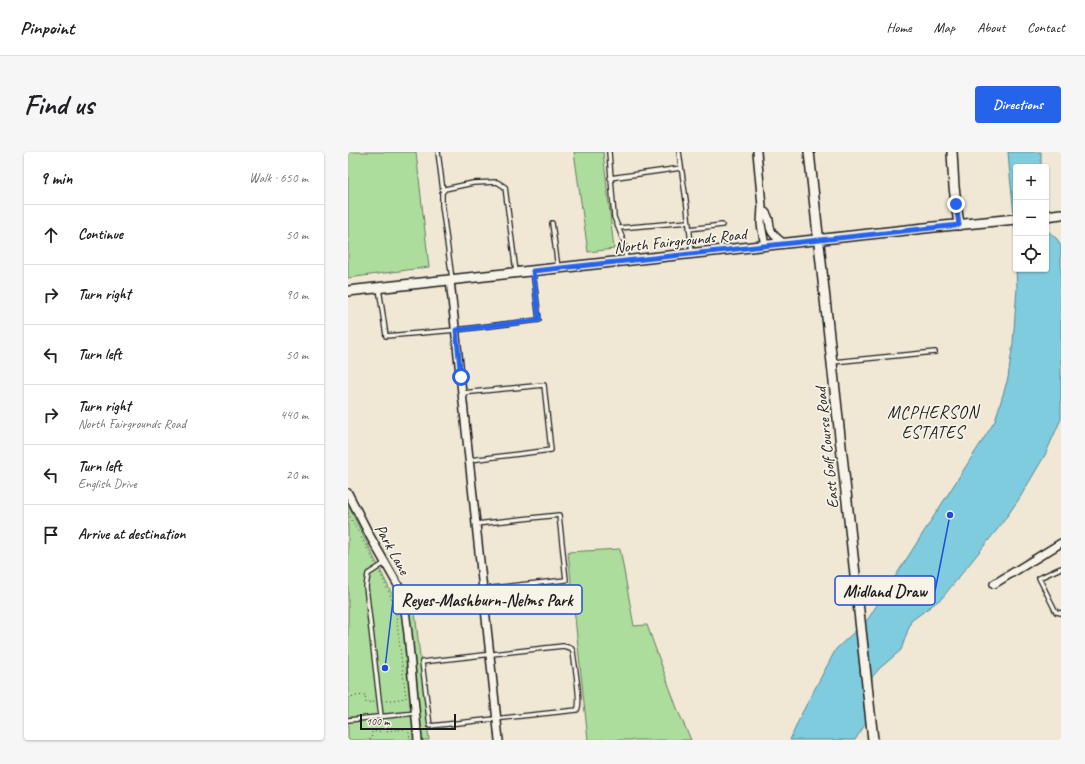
<!DOCTYPE html>
<html lang="en">
<head>
<meta charset="utf-8">
<style>
  body { margin:0; font-family:Caveat,sans-serif; background:#f6f6f6; color:#202124 }
  .controls { position:absolute; right:12px; top:12px; display:grid; overflow:hidden; border-radius:4px; box-shadow:0 1px 3px #0004 }
  .controls button { width:36px; height:36px; display:grid; place-items:center; padding:0; border:0; border-bottom:1px solid #e0e0e0; background:#fff; color:#202124; font:20px sans-serif }
  .scale { position:absolute; left:12px; bottom:10px; width:96px; box-sizing:border-box; padding-left:4px; border:2px solid #1c1c1c; border-top:0; font-size:11px; line-height:14px; white-space:nowrap; color:#1c1c1c; -webkit-text-stroke:3px #f7f3e8; paint-order:stroke }
  .stop { position:absolute; width:12px; height:12px; margin:-9px; border:3px solid #2563eb; border-radius:50%; background:#fff }
  .stop.end { background:#2563eb; border-color:#fff; box-shadow:0 1px 4px #0008 }
  .list { margin:0; padding:0; list-style:none }
  h2 { display:flex; justify-content:space-between; align-items:center; height:52px; margin:0; padding:0 16px; font-size:17px }
  h2 small { font-size:13px; font-weight:400; color:#757577 }
  .list li { display:grid; grid-template-columns:26px 1fr auto; gap:12px; align-items:center; box-sizing:border-box; height:60px; padding:0 16px; border-top:1px solid #e0e0e0 }
  .list b { display:block; font-size:15px; white-space:nowrap }
  .list p { margin:0; font-size:13px; white-space:nowrap; color:#757577 }
  .list em { font-size:13px; font-style:normal; color:#757577 }
  .icon { flex:none; width:22px; height:22px; fill:none; stroke:currentColor; stroke-width:2; stroke-linecap:round; stroke-linejoin:round }
  .map { position:relative; flex:none; width:713px; height:588px; overflow:hidden; border-radius:4px }
  header { display:flex; align-items:center; gap:24px; box-sizing:border-box; height:56px; padding:0 20px; background:#fff; border-bottom:1px solid #e0e0e0 }
  header strong { font-size:19px }
  nav { display:flex; gap:22px; margin-inline-start:auto; font-size:14px }
  .intro { display:flex; align-items:center; justify-content:space-between; box-sizing:border-box; height:96px; padding:0 24px }
  h1 { margin:0; font-size:28px }
  .button { padding:10px 18px; border-radius:4px; background:#2563eb; color:#fff; font-size:14px; font-weight:700 }
  main { display:flex; gap:24px; padding:0 24px }
  aside { flex:1; background:#fff; border-radius:4px; box-shadow:0 1px 3px #0004 }
  .map>svg:first-child { display:block }
  .green { fill:#addd9d; stroke:#647c5c }
  .water { fill:#80ccdf; stroke:#588691 }
  .lines { fill:none; stroke-linecap:round; stroke-linejoin:round }
  .lane-casing { stroke:#1c1c1c; stroke-width:6 }
  .street-casing { stroke:#1c1c1c; stroke-width:10 }
  .secondary-casing { stroke:#1c1c1c; stroke-width:12 }
  .path { stroke:#1c1c1c; stroke-width:1; stroke-dasharray:1 3; stroke-linecap:butt }
  .lane { stroke:#f7f3e8; stroke-width:3.5 }
  .street { stroke:#f7f3e8; stroke-width:7 }
  .secondary { stroke:#f7f3e8; stroke-width:9 }
  .route { stroke:#2563eb; stroke-width:5 }
  .labels { text-anchor:middle; stroke-width:3.5; stroke-linejoin:round; paint-order:stroke }
  .street-label { font-size:16px; fill:#1c1c1c; stroke:#f7f3e8 }
  .neighbourhood-label { font-size:17px; letter-spacing:1px; fill:#1c1c1c; stroke:#f7f3e8 }
  .leader { fill:none; stroke:#1d4ed8; stroke-width:1.5 }
  .callout-dot { fill:#1d4ed8; stroke:#f7f3e8; stroke-width:1.5 }
  .callout { fill:#f7f3e8; stroke:#1d4ed8; stroke-width:1.5 }
  .callout-label { font-size:17px; text-anchor:middle; font-weight:bold; fill:#1c1c1c }
</style>
</head>
<body>
<header>
<strong>Pinpoint</strong>
<nav><a>Home</a><a>Map</a><a>About</a><a>Contact</a></nav>
</header>
<div class="intro"><h1>Find us</h1><a class="button">Directions</a></div>
<main>
<aside>
<h2>9 min<small>Walk · 650 m</small></h2>
<ul class="list">
<li><svg class="icon" aria-label="ahead" viewBox="0 0 24 24"><path d="M12 20V5M6 11l6-6 6 6"/></svg><div><b>Continue</b></div><em>50 m</em></li>
<li><svg class="icon" aria-label="right" viewBox="0 0 24 24"><path d="M7 20v-9h11M14 6l5 5-5 5"/></svg><div><b>Turn right</b></div><em>90 m</em></li>
<li><svg class="icon" aria-label="left" viewBox="0 0 24 24"><path d="M17 20v-9H6M10 6l-5 5 5 5"/></svg><div><b>Turn left</b></div><em>50 m</em></li>
<li><svg class="icon" aria-label="right" viewBox="0 0 24 24"><path d="M7 20v-9h11M14 6l5 5-5 5"/></svg><div><b>Turn right</b><p>North Fairgrounds Road</p></div><em>440 m</em></li>
<li><svg class="icon" aria-label="left" viewBox="0 0 24 24"><path d="M17 20v-9H6M10 6l-5 5 5 5"/></svg><div><b>Turn left</b><p>English Drive</p></div><em>20 m</em></li>
<li><svg class="icon" aria-label="arrive" viewBox="0 0 24 24"><path d="M6 21V4h12l-3 4 3 4H6"/></svg><div><b>Arrive at destination</b></div></li>
</ul>
</aside>
<div class="map">
<svg width="713" height="588" viewBox="0 0 713 588">
  <rect width="100%" height="100%" fill="#f0e7d5"/>
  <filter id="ink" filterUnits="userSpaceOnUse"><feTurbulence type="fractalNoise" baseFrequency=".025" numOctaves="2"/><feDisplacementMap in="SourceGraphic" scale="8" xChannelSelector="R" yChannelSelector="G"/><feConvolveMatrix kernelMatrix="1 2 1 2 8 2 1 2 1" color-interpolation-filters="sRGB"/></filter>
  <g filter="url(#ink)">
    <path class="green" d="M0,0H68L81,115L0,126Z
      M226,0H255L266,97L240,100Z
      M0,353L45,444L65,441L81,588H0Z
      M272,397L286,474L299,473L330,559L343,588H240L220,400Z"/>
    <path class="water" d="M660,0H693V15H668V94C667,62 662,32 660,0Z
      M698,77L709,87L713,94V267L697,303L671,347L652,374L594,446L563,469L553,498L532,516L524,525L522,565L507,588H442L454,561L488,497L520,467L647,269L660,226L665,191L669,136L668,117H698Z"/>
    <g class="lines">
      <defs>
        <path id="lane" d="M90,0L95,39
          M261,0L266,65L276,90L278,108
          M331,0L339,55L344,101
          M262,26L333,16
          M204,71L210,116
          M271,76L340,70
          M341,77L374,73
          M104,127L94,53V41L97,37L125,31L149,30L157,35L168,120
          M31,136L38,184L108,178L191,168L185,119
          M485,210L587,200
          M114,241L196,233L203,298L122,308
          M128,372L211,363L218,428L135,437
          M713,416L691,426L708,460L713,461
          M215,494L223,496L225,499C226,510 234,551 229,558L82,574L74,510Z
          M33,564L18,435L20,422L37,411
          M0,568L68,561"/>
        <path id="street" d="M409,0L414,54L413,72L417,94
          M414,61L417,60C423,66 420,71 423,78C425,84 432,88 436,92
          M102,128L151,588
          M0,341L23,386L55,442L60,482L70,588
          M646,432L713,391"/>
        <path id="secondary" d="M461,0L525,588
          M604,0L606,35L611,73
          M698,64L713,62
          M0,139L586,75L668,67"/>
      </defs>
      <use href="#lane" class="lane-casing"/>
      <use href="#street" class="street-casing"/>
      <use href="#secondary" class="secondary-casing"/>
      <path class="path" d="M0,361L27,411
        M32,421L47,454L58,546L37,549
        M0,545L17,543L18,551L26,550
        M22,588H23L24,580L59,577L61,581L62,588"/>
      <use href="#lane" class="lane"/>
      <use href="#street" class="street"/>
      <use href="#secondary" class="secondary"/>
    </g>
  </g>
  <g class="lines" filter="url(#ink)">
    <path class="route" d="M113,225L108,178L191,168L185,119L611,73L608,52"/>
  </g>
  <g class="labels">
    <g class="street-label">
      <text transform="translate(332 88) rotate(-6)" y="6">North Fairgrounds Road</text>
      <text transform="translate(478 296) rotate(-96)" y="6">East Golf Course Road</text>
      <text transform="translate(45 397) rotate(61)" y="6">Park Lane</text>
    </g>
    <g class="neighbourhood-label">
      <text x="585" y="266">MCPHERSON<tspan x="585" dy="20">ESTATES</tspan></text>
    </g>
  </g>
  <path class="leader" d="M602 363L587 439M37 516L45 448"/>
  <g class="callout-dot">
    <circle cx="602" cy="363" r="4"/>
    <circle cx="37" cy="516" r="4"/>
  </g>
  <g class="callout">
    <rect x="487" y="424" width="100" height="29" rx="4"/>
    <rect x="45" y="433" width="189" height="29" rx="4"/>
  </g>
  <g class="callout-label">
    <text x="537" y="445">Midland Draw</text>
    <text x="139" y="454">Reyes-Mashburn-Nelms Park</text>
  </g>
</svg>
<div class="controls">
<button>+</button>
<button>−</button>
<button><svg class="icon" aria-label="locate" viewBox="0 0 24 24"><circle cx="12" cy="12" r="6"/><path d="M12 2v4M12 18v4M2 12h4M18 12h4"/></svg></button>
</div>
<div class="scale">100 m</div>
<div class="stop" style="left:113px;top:225px"></div>
<div class="stop end" style="left:608px;top:52px"></div>
</div>
</main>
</body>
</html>
